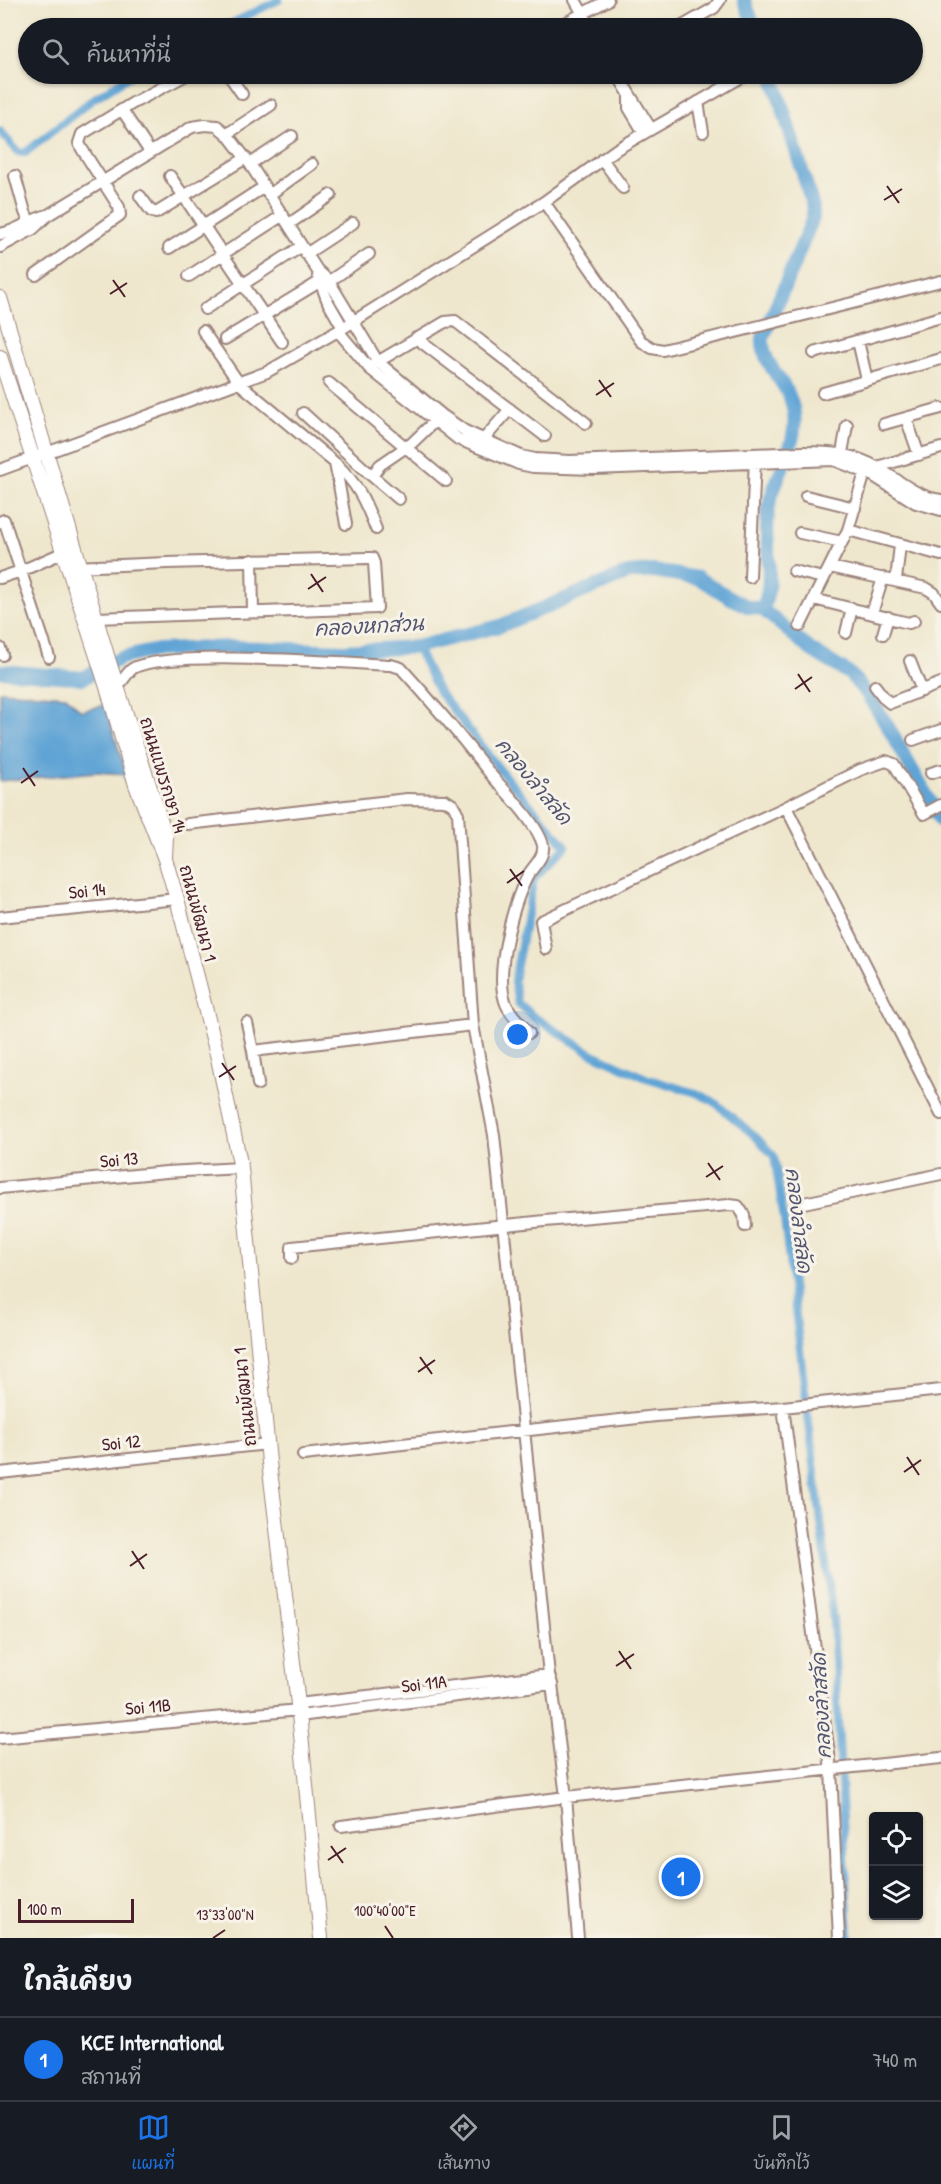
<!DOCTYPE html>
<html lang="th">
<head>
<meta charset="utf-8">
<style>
  body { margin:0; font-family:"Patrick Hand","Playpen Sans Thai",sans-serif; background:#242831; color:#f1f3f6 }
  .controls { position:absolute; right:18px; bottom:18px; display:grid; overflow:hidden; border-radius:6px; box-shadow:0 2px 4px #0004 }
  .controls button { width:54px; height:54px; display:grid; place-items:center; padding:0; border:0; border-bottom:2px solid #363941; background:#171b24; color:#f1f3f6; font:30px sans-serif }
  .scale { position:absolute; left:18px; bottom:15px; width:116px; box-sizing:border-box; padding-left:6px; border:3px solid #4a1f2b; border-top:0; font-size:16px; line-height:21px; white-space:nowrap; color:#4a1f2b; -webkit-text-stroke:4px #f7f3e8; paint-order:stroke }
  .you { position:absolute; left:518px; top:1035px; width:21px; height:21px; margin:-15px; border:4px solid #fff; border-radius:50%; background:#1a73e8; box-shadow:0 0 0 9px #1a73e833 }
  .badge { display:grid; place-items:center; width:39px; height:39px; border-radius:50%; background:#1a73e8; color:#fff; font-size:20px; font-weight:700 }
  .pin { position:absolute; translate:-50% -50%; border:3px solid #fff; box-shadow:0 2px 6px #0006 }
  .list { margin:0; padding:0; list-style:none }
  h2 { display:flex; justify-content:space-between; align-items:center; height:78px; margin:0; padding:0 24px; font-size:26px }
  h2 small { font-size:20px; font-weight:400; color:#9ea1a6 }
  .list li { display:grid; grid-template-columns:39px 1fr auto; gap:18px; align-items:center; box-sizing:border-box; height:84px; padding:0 24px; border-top:2px solid #363941 }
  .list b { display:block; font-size:22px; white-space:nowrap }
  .list p { margin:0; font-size:20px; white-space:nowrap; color:#9ea1a6 }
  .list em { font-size:20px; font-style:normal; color:#9ea1a6 }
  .icon { flex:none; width:33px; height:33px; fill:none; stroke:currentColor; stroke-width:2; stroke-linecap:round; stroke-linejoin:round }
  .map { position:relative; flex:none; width:941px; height:1938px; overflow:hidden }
  .search { position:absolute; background:#171b24; box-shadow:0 2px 4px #0004; left:18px; right:18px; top:18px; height:66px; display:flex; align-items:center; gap:15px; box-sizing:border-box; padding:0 21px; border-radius:33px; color:#9ea1a6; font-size:22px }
  .sheet { height:162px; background:#171b24 }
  nav { display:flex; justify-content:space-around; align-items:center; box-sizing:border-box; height:84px; border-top:2px solid #363941; background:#171b24; font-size:16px; color:#9ea1a6 }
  nav a { display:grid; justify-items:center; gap:3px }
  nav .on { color:#1a73e8 }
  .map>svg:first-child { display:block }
  .water { fill:#60a4d5; stroke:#556280; stroke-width:1.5 }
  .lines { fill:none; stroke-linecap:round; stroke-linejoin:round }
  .canal { stroke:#60a4d5; stroke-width:8 }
  .river { stroke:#60a4d5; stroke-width:14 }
  .minor-casing { stroke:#9c837c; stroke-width:14 }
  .major-casing { stroke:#9c837c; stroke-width:16 }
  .minor { stroke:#fff; stroke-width:10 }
  .major { stroke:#fff; stroke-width:14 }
  .ticks { fill:none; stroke:#4a1f2b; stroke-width:2 }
  .labels { text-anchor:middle; stroke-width:6; stroke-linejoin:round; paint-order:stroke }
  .street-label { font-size:18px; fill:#4a1f2b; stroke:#f7f3e8 }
  .water-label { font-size:20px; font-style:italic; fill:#53546f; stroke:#f7f3e8 }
  .ticks-label { font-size:15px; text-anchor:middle; fill:#4a1f2b; stroke:#f7f3e8; stroke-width:6; stroke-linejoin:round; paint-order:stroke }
</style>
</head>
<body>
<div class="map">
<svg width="941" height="1938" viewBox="0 0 941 1938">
  <rect width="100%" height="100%" fill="#f7f3e8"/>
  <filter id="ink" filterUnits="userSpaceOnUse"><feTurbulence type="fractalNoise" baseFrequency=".0167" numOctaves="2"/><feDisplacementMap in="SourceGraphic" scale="12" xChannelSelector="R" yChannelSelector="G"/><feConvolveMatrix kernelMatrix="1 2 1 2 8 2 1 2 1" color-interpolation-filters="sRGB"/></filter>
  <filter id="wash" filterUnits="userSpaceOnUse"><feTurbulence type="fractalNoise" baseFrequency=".008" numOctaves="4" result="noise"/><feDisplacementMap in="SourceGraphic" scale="24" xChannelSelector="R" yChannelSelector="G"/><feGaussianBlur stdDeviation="1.35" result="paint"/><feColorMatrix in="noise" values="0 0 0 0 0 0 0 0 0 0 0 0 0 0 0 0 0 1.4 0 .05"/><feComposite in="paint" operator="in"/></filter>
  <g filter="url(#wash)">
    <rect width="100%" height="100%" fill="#efe7cd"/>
    <path class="water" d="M0,691L66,696L81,711L105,705L132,793L123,774L96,772L0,781Z"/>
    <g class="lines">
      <path class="canal" d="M222,28L279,0
        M0,131L18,152L25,153L93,99L133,74
        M416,647L439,692L505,776L566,846L534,878L514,981L518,1003L534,1017L591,1053L646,1078L696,1093L713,1101L756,1137L774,1156L784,1219L833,1620L849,1938"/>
      <path class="river" d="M744,0L755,28
        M762,609C777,581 762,538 769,505C776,473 801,441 793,408C788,381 761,366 763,338L813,218V208L806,183L772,74
        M0,671L83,678L121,658L157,650L234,647L344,651L416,647L500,626L628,573L654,571L698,578L734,600L749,607L762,609L811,650L850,674L867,694L887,725L941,821"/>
    </g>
  </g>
  <g filter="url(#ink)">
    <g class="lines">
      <defs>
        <path id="minor" d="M575,0L591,28
          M556,28L608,0
          M679,28L714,8L720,0
          M228,74L242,94
          M617,74L651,129
          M629,95V108L644,133
          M698,102L703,132
          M122,110L150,152
          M227,134L271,105
          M602,159L623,188
          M250,164L292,136
          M15,176L25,212L31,226
          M170,176L282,342
          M269,195L312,164
          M140,196L151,211L156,213L246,158
          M544,202L617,149L747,74
          M289,224L331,195
          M0,234C18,231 30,219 48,215L192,127L205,125L217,126L227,134L250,164L317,270L329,281L378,362L442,415L465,431L521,456L535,459L570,461L804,452C831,452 854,454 878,468C899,480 916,497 941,500
          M0,247L33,229L48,215
          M169,248L264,187
          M306,254L353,223
          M36,275L120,215L119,207L82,149L79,143L82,134L133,103L188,74
          M189,276L283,215
          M318,276L328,302L343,328
          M325,284L369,254
          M205,309L302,246
          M203,331L239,383L335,463L346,524
          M338,331L369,368L458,439L519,464L533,467L594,469L834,460L872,475L916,503L941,510
          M416,338L545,436
          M225,339L326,278
          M858,341L867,380
          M814,353L941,317
          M374,364L445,322L455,321L586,423
          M329,383L446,481
          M823,393L941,359
          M303,413L372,476L380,465L412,443L439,417
          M906,418L919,455
          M884,424L941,408
          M484,439L510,409
          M842,453L847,425
          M335,463C358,484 365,501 376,529
          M877,467L941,448
          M0,470L267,372L343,328L544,202L641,341L652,348L663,350L941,281
          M372,476L399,499
          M806,496L855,508
          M0,522L4,520L49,657
          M848,530L941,555
          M800,533L842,542
          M252,560L253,612
          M74,567L167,563L368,558H372L374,563L377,608L96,618
          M830,567L926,588L934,593L941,603
          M794,571L823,578
          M750,577L755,458
          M0,578L21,571L62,553
          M896,580L900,545
          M814,599L900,621L909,623L914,621
          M872,613L883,578
          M800,626L848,530L867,466
          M846,633L852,608
          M883,634L888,617
          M0,648L2,655
          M910,661L922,691
          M875,686L885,699L890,703L941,683
          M117,687C122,682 127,673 132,669C161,649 347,663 391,665L401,668C433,703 463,739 492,776C507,793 538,825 543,845C545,858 532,867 527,877C513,904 495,971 505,1001C508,1012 521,1024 529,1033
          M913,740L941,730
          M931,773L941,770
          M941,805L924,814L894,764L886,761L860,770L786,807L941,1114
          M188,824L407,799L445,800L453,805L458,814L473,1025L494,1135L549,1675L552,1684L566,1797L578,1938
          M0,917L177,899
          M546,949L541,921L786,807
          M247,1023L253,1051
          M258,1084L253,1051L473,1025
          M0,1188L166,1172L241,1168
          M799,1204L941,1174
          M292,1258V1247L545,1221L729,1205L738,1206L744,1215L745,1226
          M783,1407L831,1769L839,1938
          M303,1455L656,1416L783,1407L941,1390
          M0,1473L268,1444
          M298,1704L549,1675
          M299,1716L552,1684
          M0,1738L299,1710
          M341,1826L566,1797L941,1758"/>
        <path id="major" d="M0,298L109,662L166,837L165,857
          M0,357L106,684L136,785L165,859L177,899L218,1058L241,1168L269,1462L298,1704L321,1938"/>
      </defs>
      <use href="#minor" class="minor-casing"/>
      <use href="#major" class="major-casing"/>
      <use href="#minor" class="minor"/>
      <use href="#major" class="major"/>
    </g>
  </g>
  <path class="ticks" d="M887,186L899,203M884,200L902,189M113,280L125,297M110,294L127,283M599,380L611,397M596,395L614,383M311,574L323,592M308,589L326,577M798,674L810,692M795,689L812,677M23,768L35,786M21,783L38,771M510,869L522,886M507,883L524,871M222,1063L234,1080M219,1077L236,1066M708,1163L720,1180M706,1177L723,1166M420,1357L432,1374M418,1372L435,1360M907,1457L919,1475M904,1472L921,1460M132,1551L144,1569M130,1566L147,1554M619,1651L631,1669M616,1666L634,1654M331,1846L343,1863M328,1860L346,1848M385,1926L393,1938M213,1938L225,1930"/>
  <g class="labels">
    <g class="street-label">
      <text transform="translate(163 775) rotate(73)" y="6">ถนนแพรกษา 14</text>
      <text transform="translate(87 891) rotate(-6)" y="6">Soi 14</text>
      <text transform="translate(198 913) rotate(75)" y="6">ถนนพัฒนา 1</text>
      <text transform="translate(119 1160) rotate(-5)" y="6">Soi 13</text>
      <text transform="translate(245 1397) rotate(-96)" y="6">ถนนพัฒนา 1</text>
      <text transform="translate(121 1443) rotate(-6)" y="6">Soi 12</text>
      <text transform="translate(424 1684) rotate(-7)" y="6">Soi 11A</text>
      <text transform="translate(148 1707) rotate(-5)" y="6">Soi 11B</text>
    </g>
    <g class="water-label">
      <text transform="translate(369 626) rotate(-3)" y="7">คลองหกส่วน</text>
      <text transform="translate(534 781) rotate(50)" y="7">คลองลำสลัด</text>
      <text transform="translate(799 1220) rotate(83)" y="7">คลองลำสลัด</text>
      <text transform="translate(821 1706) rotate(-93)" y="7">คลองลำสลัด</text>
    </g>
  </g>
  <g class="ticks-label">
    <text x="385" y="1916">100°40'00"E</text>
    <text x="225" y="1920">13°33'00"N</text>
  </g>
</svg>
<div class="controls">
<button><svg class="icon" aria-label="locate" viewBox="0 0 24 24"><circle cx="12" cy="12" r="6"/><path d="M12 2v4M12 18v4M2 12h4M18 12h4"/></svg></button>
<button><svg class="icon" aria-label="layers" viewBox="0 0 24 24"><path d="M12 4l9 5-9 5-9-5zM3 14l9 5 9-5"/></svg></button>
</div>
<div class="scale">100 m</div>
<div class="you"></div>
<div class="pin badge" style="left:681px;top:1877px">1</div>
<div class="search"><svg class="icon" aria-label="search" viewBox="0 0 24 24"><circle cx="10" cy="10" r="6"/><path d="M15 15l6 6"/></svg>ค้นหาที่นี่</div>
</div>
<section class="sheet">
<h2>ใกล้เคียง<small></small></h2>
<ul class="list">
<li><span class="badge">1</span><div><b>KCE International</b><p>สถานที่</p></div><em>740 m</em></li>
</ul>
</section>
<nav>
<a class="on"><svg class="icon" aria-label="map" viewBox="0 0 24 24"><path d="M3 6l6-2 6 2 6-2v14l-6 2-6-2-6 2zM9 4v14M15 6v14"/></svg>แผนที่</a>
<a><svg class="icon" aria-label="directions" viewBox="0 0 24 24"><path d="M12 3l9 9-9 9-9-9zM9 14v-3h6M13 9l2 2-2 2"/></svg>เส้นทาง</a>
<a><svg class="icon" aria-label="saved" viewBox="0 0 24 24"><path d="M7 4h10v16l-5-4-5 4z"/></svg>บันทึกไว้</a>
</nav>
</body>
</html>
